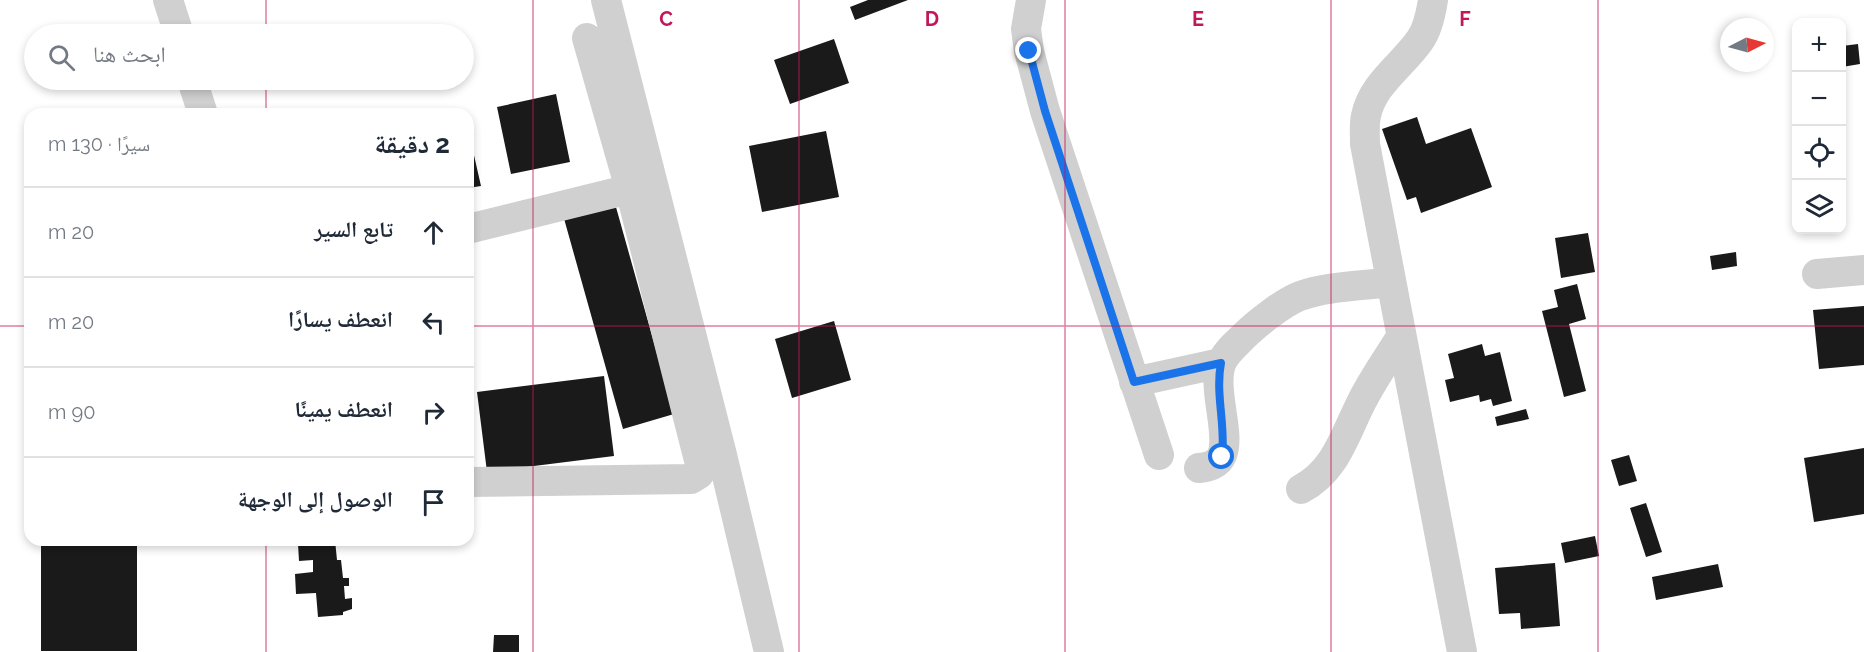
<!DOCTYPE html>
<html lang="ar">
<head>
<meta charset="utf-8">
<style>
  body { margin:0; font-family:Raleway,"Noto Naskh Arabic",sans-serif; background:#f6f6f7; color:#1f2937; direction:rtl }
  .controls { position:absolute; right:18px; top:18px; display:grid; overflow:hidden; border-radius:12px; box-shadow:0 3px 9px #0003 }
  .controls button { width:54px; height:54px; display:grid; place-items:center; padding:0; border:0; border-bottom:2px solid #e0e1e3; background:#fff; color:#1f2937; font:30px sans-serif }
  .compass { position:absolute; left:1720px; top:18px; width:54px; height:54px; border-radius:50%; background:#fff; box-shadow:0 3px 9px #0003; rotate:84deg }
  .stop { position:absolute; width:18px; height:18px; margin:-14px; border:4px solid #1a73e8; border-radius:50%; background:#fff }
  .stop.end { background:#1a73e8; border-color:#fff; box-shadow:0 2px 6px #0008 }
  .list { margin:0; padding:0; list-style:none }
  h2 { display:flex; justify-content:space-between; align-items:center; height:78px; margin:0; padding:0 24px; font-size:26px }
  h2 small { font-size:20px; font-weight:400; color:#747a83 }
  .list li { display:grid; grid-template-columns:39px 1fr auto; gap:18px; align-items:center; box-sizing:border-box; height:90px; padding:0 24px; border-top:2px solid #e0e1e3 }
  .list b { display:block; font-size:22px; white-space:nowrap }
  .list em { font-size:20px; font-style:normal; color:#747a83 }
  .icon { flex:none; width:33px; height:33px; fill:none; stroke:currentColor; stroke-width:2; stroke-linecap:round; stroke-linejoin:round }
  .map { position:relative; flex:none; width:1864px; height:652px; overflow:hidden; direction:ltr }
  .search { position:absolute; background:#fff; box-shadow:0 3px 9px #0003; left:24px; top:24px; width:450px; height:66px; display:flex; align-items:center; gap:15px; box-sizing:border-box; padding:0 21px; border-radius:33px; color:#747a83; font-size:22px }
  .panel { position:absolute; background:#fff; box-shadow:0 3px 9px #0003; left:24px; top:108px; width:450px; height:438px; border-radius:18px; direction:rtl }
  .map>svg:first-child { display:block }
  .building { fill:#1a1a1a }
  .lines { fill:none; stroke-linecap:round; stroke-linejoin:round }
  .minor { stroke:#d0d0d0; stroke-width:30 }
  .route { stroke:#1a73e8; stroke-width:8 }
  .grid { fill:none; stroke:#c2185b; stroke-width:1.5; stroke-opacity:0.55 }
  .grid-label { font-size:20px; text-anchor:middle; font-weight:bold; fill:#c2185b; stroke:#fff; stroke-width:6; stroke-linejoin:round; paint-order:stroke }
</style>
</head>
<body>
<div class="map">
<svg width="1864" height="652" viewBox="0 0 1864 652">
  <rect width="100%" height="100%" fill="#fff"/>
  <path class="building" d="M868,0H908L855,20L850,7Z
    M834,39L849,83L790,104L774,60Z
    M1858,44L1860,64L1842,67V46Z
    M556,94L570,162L511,174L497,107Z
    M1417,117L1426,144L1471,128L1492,187L1421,213L1416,197L1407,200L1382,129Z
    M468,129L481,186L468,188Z
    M826,131L839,197L762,212L749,146Z
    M614,200L674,414L623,429L563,215Z
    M1588,233L1595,272L1561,278L1555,238Z
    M1736,252L1737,266L1712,270L1710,256Z
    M1577,284L1586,319L1569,324L1586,391L1564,397L1542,311L1558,307L1554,290Z
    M1864,306V365L1819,369L1813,310Z
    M834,321L851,380L792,398L775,339Z
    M1482,344L1485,356L1500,352L1512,401L1493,406L1491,399L1480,402L1479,395L1450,402L1445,380L1454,378L1448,354Z
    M604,376L614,456L487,472L477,392Z
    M1526,409L1529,419L1497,426L1495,417Z
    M1864,448V514L1814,522L1804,458Z
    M1629,455L1637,481L1619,486L1611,460Z
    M1646,503L1662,552L1646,557L1630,508Z
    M1595,536L1599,556L1565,563L1561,543Z
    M41,540H137V651H41Z
    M311,540H335L337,560H341L343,578H349V586H344L345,599L352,598V609L343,612V615L318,617L316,593L296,594L295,574L313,572V560L299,561L298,544L311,543Z
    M1555,563L1560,626L1521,629L1520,613L1499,614L1495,568Z
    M1718,564L1723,587L1656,600L1652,577Z
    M494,635H519V652H493Z"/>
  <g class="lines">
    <path class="minor" d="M168,0L179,34
      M606,0L722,455L769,652
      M1031,0L1026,29L1029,51L1045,111L1159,455
      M1433,0C1431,13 1428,29 1420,40C1403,65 1372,84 1366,116C1364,124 1365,135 1365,144L1462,652
      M587,38L630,189
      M192,80L203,114
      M468,229L630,189L701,468L699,474L691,479L468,482
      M1817,274L1864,270
      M1134,382L1221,363
      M1199,468C1208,467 1218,465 1222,455C1231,434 1212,390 1221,364C1225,353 1236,344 1244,336C1256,324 1284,302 1300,296C1327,286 1363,286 1391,282
      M1301,489C1336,471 1345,434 1362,401C1373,379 1388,358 1401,337"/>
  </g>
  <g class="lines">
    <path class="route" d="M1029,51L1045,111L1134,382L1221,363C1215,394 1226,426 1222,457"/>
  </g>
  <path class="grid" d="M266,0V34M533,0V652M799,0V652M1065,0V652M1331,0V652M1598,0V652M266,80V114M0,326H30M468,326H1864M266,540V652"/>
  <g class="grid-label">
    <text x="666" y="26">C</text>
    <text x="932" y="26">D</text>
    <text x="1198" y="26">E</text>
    <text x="1465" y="26">F</text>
  </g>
</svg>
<div class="controls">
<button>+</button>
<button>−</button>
<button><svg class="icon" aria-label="locate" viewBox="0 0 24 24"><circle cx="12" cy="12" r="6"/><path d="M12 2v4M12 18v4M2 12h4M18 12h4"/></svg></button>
<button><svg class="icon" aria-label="layers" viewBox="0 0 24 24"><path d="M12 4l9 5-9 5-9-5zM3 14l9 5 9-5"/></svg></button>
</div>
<svg class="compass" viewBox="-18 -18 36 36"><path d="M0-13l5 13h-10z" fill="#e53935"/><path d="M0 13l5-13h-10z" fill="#747a83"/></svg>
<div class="stop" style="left:1222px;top:457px"></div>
<div class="stop end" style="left:1029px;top:51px"></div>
<div class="search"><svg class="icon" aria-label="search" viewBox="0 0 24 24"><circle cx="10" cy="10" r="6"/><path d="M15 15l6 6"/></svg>ابحث هنا</div>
<section class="panel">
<h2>2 دقيقة<small>سيرًا · 130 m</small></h2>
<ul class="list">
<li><svg class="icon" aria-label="ahead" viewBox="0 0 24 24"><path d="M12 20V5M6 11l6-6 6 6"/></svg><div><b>تابع السير</b></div><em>20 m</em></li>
<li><svg class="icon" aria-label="left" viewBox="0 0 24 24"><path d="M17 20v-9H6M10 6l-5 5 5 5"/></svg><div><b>انعطف يسارًا</b></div><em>20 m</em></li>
<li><svg class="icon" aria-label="right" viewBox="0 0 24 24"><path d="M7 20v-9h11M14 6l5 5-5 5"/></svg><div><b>انعطف يمينًا</b></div><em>90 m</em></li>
<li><svg class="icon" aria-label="arrive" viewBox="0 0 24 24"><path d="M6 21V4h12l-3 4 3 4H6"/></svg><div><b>الوصول إلى الوجهة</b></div></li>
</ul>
</section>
</div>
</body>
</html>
